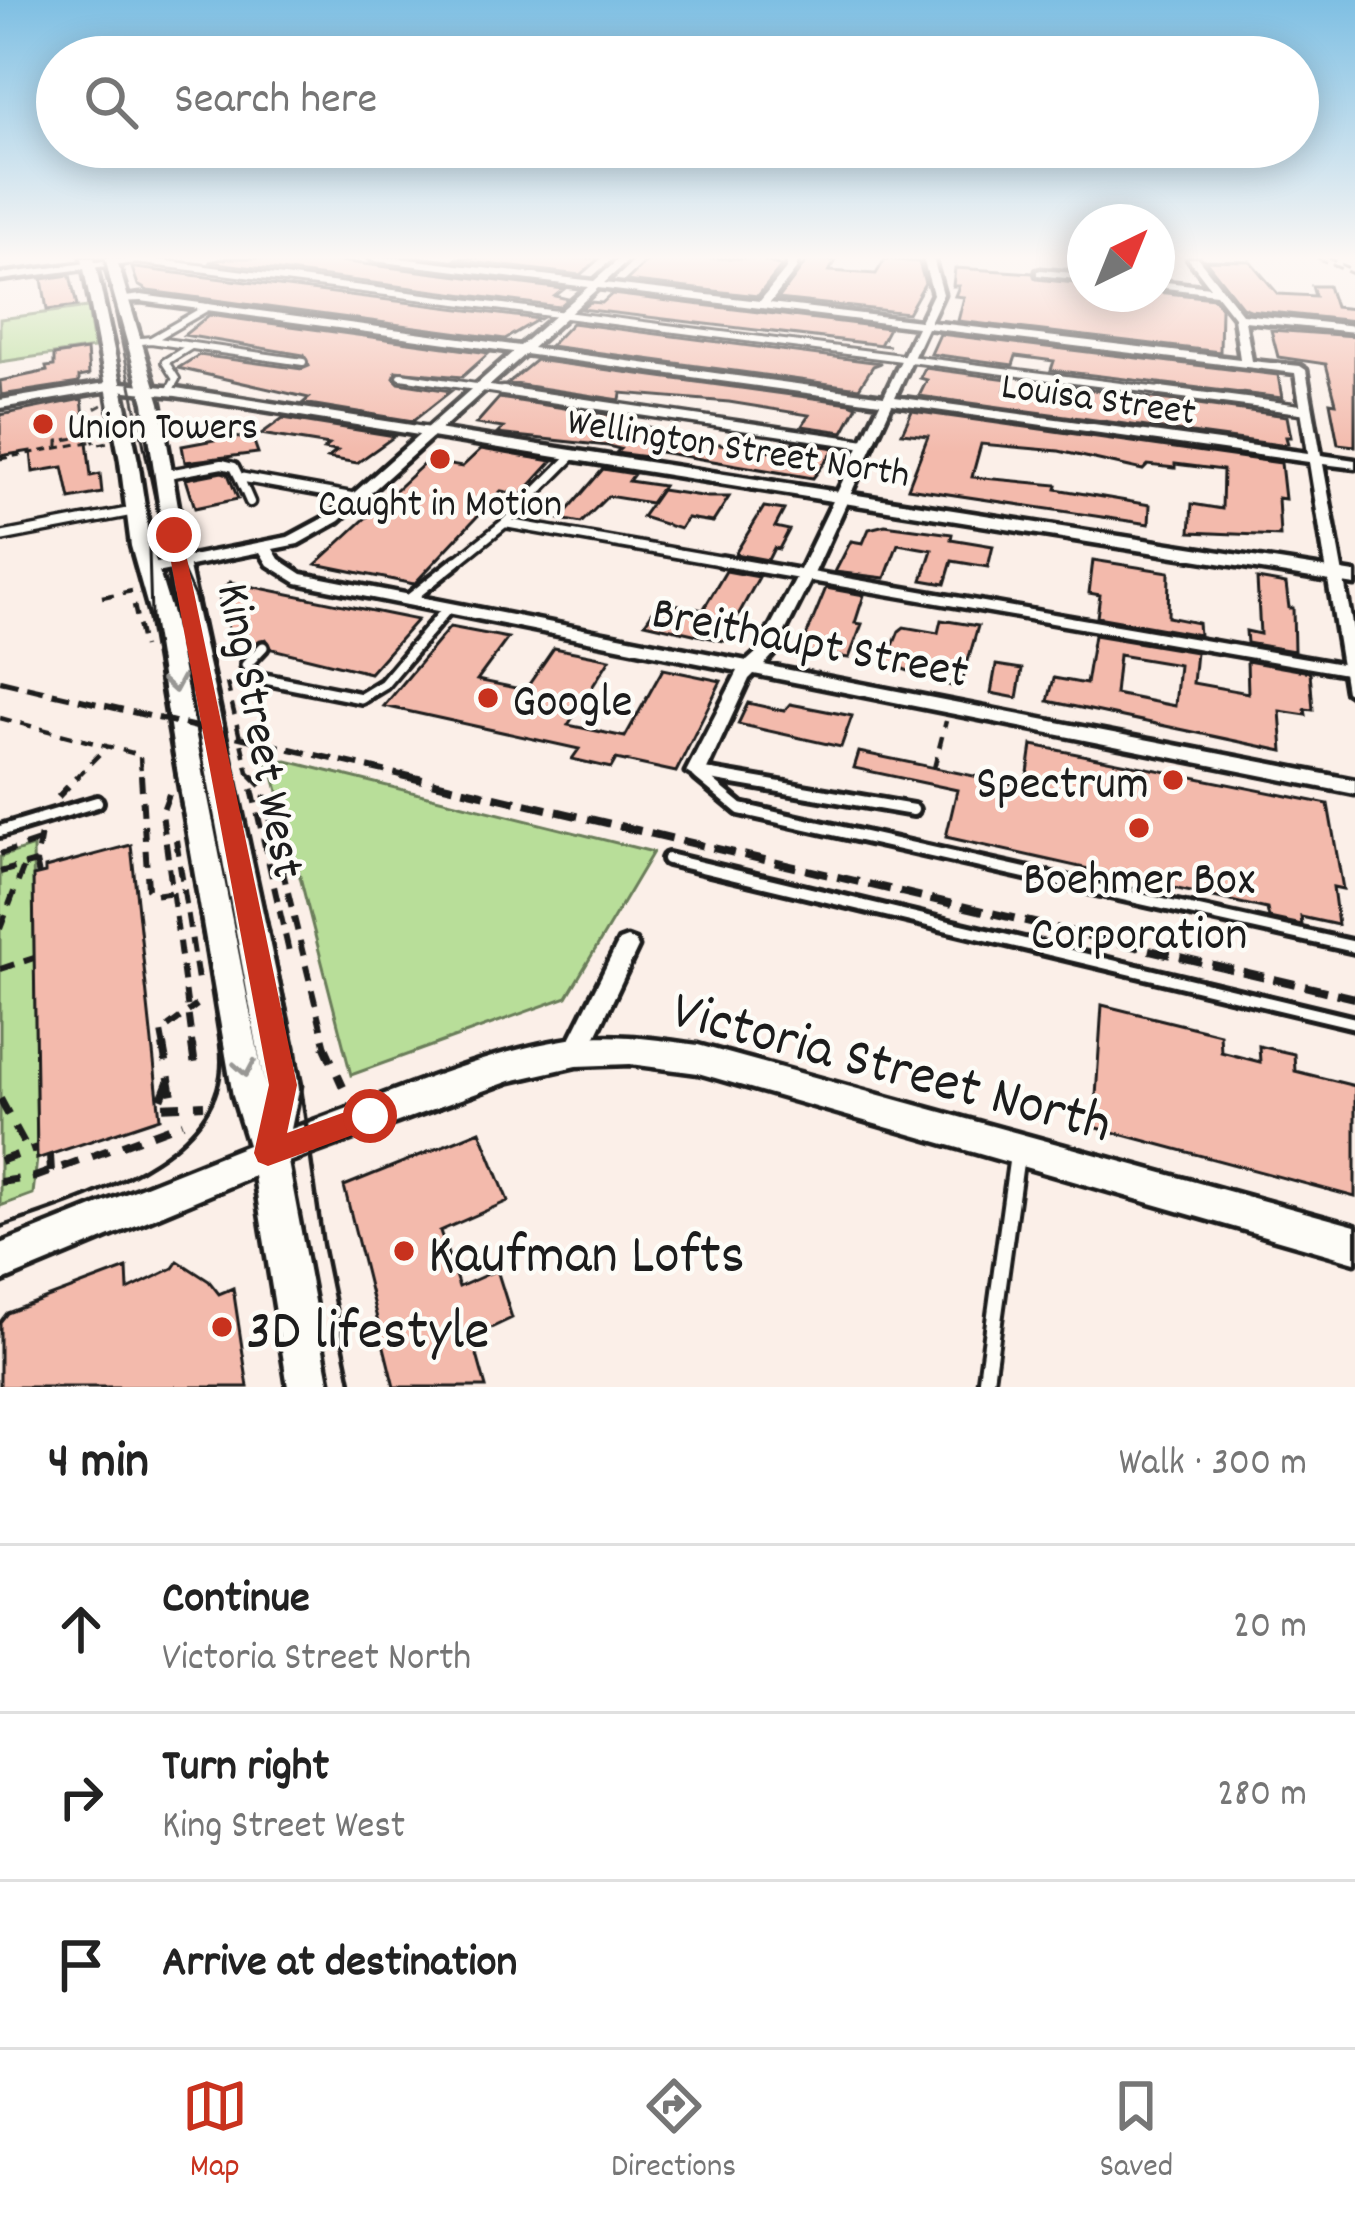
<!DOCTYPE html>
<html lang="en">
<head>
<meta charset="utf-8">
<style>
  body { margin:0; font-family:Dekko,sans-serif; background:#f6f6f6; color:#222 }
  .compass { position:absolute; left:1067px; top:204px; width:108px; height:108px; border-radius:50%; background:#fff; box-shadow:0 6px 30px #0003; rotate:43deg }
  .stop { position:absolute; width:36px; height:36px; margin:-27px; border:9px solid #c8321e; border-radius:50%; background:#fff }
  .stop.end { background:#c8321e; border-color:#fff; box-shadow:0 3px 12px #0008 }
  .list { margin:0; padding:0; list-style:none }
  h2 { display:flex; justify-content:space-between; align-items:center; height:156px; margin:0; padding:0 48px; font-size:51px }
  h2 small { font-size:39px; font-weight:400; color:#767676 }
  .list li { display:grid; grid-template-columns:78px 1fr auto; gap:36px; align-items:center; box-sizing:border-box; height:168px; padding:0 48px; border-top:3px solid #e0e0e0 }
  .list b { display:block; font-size:45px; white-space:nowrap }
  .list p { margin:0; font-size:39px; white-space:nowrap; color:#767676 }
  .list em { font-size:39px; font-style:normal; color:#767676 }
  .icon { flex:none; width:66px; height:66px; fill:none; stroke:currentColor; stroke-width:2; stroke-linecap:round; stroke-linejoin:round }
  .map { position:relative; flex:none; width:1355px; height:1387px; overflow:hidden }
  .search { position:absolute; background:#fff; box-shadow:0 6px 30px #0003; left:36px; right:36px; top:36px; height:132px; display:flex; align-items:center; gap:30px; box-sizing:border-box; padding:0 42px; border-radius:66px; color:#767676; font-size:45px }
  .sheet { height:660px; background:#fff }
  nav { display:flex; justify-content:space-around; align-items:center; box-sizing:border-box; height:168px; border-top:3px solid #e0e0e0; background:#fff; font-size:33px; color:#767676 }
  nav a { display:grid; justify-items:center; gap:6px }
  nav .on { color:#c8321e }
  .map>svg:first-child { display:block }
  .green { fill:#b8de99; stroke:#6a7d5a; stroke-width:3 }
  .building { fill:#f3baac; stroke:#1c1c1c; stroke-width:3; fill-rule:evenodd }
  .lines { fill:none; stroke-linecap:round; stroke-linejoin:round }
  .service-far4-casing { stroke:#1c1c1c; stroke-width:12 }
  .service-far3-casing { stroke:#1c1c1c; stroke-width:15 }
  .service-far2-casing { stroke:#1c1c1c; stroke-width:18 }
  .service-far1-casing { stroke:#1c1c1c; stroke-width:20 }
  .service-casing { stroke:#1c1c1c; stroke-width:22 }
  .minor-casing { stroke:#1c1c1c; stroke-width:9 }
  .tertiary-casing { stroke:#1c1c1c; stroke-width:9 }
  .secondary-casing { stroke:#1c1c1c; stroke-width:9 }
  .path-far3 { stroke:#1c1c1c; stroke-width:3; stroke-dasharray:8 6; stroke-linecap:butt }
  .path-far2 { stroke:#1c1c1c; stroke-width:4.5; stroke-dasharray:12 9; stroke-linecap:butt }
  .path-far1 { stroke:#1c1c1c; stroke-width:6; stroke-dasharray:15 10; stroke-linecap:butt }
  .path { stroke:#1c1c1c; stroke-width:8; stroke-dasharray:18 14; stroke-linecap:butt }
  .service-far4 { stroke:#fdfcf7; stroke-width:6 }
  .service-far3 { stroke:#fdfcf7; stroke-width:8 }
  .service-far2 { stroke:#fdfcf7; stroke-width:9 }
  .service-far1 { stroke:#fdfcf7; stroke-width:10 }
  .service { stroke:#fdfcf7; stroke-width:14 }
  .minor { fill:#fdfcf7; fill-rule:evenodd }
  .tertiary { fill:#fdfcf7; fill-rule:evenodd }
  .secondary { fill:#fdfcf7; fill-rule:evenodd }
  .tram-far1 { stroke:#1c1c1c; stroke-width:3 }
  .tram { stroke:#1c1c1c; stroke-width:4.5 }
  .rail-far2 { stroke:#1c1c1c; stroke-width:3; stroke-dasharray:10 6; stroke-linecap:butt }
  .rail-far1 { stroke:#1c1c1c; stroke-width:6; stroke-dasharray:18 9; stroke-linecap:butt }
  .rail { stroke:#1c1c1c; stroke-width:8; stroke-dasharray:22 10; stroke-linecap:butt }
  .oneway { stroke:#989794 }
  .route { fill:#c8321e }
  .poi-dot { fill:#c8321e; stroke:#fdfcf7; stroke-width:4.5 }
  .labels { text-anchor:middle; stroke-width:9; stroke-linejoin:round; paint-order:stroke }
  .far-street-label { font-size:39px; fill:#1c1c1c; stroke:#fdfcf7 }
  .far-poi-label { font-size:39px; fill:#1c1c1c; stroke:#fdfcf7; text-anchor:start }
  .street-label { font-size:48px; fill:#1c1c1c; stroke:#fdfcf7 }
  .poi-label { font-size:48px; fill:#1c1c1c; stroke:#fdfcf7; text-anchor:start }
  .near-street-label { font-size:57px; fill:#1c1c1c; stroke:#fdfcf7 }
  .near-poi-label { font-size:57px; fill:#1c1c1c; stroke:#fdfcf7; text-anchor:start }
</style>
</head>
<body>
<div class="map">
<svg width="1355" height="1387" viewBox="0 0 1355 1387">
  <rect width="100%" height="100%" fill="#fbefe8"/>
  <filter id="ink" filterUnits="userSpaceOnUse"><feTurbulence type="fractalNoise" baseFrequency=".00833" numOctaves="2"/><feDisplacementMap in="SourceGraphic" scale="24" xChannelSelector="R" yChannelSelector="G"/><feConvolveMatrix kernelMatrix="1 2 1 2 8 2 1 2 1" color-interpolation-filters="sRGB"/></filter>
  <g filter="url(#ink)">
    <path class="green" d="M88,307L94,348L0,362V319Z
      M287,761L653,852L567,997L351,1075L273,772L264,763Z
      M33,846L37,1159L33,1194L0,1206V857Z"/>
    <path class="building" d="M229,258H316L564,289L555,296L568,299L559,307L209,262Z
      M458,258H600L580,275L455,260Z
      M650,258H767L765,261L782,266L758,296L626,281Z
      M808,259L836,261L829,271L876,274L885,259L919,262L925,283L908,313L778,299Z
      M1205,260L1250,261L1278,294L1315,296L1312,286H1328L1335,307L1355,309V321L1250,310L1242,307Z
      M132,268H136L539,319L505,339L148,291L138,285Z
      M955,268L1033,273L1037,279L1085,284V294L1157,292L1214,298L1221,308L1220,352L958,321L964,297L955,296L959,286H953Z
      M70,275L77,306L47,310L42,279Z
      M612,294L889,328L880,345L890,346L581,309L590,302L602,303Z
      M209,315L489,353L462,377L396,371L394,378L399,383L451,391L413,421L303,403L309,398L178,368L199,355L302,369L309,366L304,355L184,335Z
      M572,323L881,363L873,366L859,388L550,346Z
      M1271,330L1355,336V446L1338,444L1330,402L1336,403L1326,364L1278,357Z
      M940,334L1278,375L1282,398L1051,370L1054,361L1016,356L1013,365L931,354Z
      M87,350L89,375L79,377V383L1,395L0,381L47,371L46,367L54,366V355Z
      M536,360L850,403L857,406L843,432L802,426L809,415L729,402L621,393L620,400L508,383Z
      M925,368L1008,379L1005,390L1045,395L1048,384L1287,416L1291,437H1286L1288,444L1280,445L919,396L927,380L920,378Z
      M499,398L617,416V422L654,428L649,434L690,440L786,453L793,442L836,448L813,478L654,451L647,457L616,453L620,449L608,446L497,434L503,428L476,424Z
      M82,399L91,476L100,474L102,493L70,499L63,467L33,472L31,451L0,456V415Z
      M912,411L1281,463L1285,499L1278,498L1280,536L1190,532L1192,504L1222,509L1223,470L1175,464V468L1148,465L1143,470L1059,451L981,444L972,477L1057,485L1056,489L1150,505L1149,524L908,488L928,436L902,433Z
      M283,418L395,436L357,463L328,458L337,451L324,449L329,445L261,434Z
      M230,437L253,439L258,453L185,462L182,446Z
      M481,449L552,461L521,495L501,491L414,584L316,564L427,461L462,467Z
      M603,469L634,474L629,481L663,486L651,503L608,496L581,523L560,519Z
      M222,472L228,474L238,499L195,508L186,479Z
      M661,490L708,497H729L713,522L687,518L680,529L642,517Z
      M764,507L784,510L775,527L789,530L779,549L774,548L768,560L735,554Z
      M885,525L952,534L951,539L993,546L988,567L952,561L945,584L922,580L932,550L898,544L885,578L835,572L851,541L863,543L869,529Z
      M1093,560L1169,572L1168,617L1198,623L1199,635L1097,617L1100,595L1089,593Z
      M726,571L759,577L724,641L645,623L660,601L703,610Z
      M1257,579L1286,584L1289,608H1293L1294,651L1247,643L1246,631L1260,634Z
      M230,582L417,620L370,673L272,649L266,639L253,645L231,639L218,594Z
      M826,588L864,595L855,623L862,624L849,658L800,651Z
      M941,620L978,626L960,689L886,663L899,631L904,627L938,633Z
      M450,627L508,638L477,680L525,690L554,648L610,659L568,725L625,737L663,669L721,681L676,772L616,759L611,768L572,759L579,749L384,706Z
      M1094,635L1196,652L1193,683L1248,693L1247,661L1310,672L1313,710L1305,709L1306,715L1280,711L1283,751L1048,701L1054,678L1086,684ZM1119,655L1179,665L1175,706L1115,694Z
      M996,665L1022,669L1017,698L991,693Z
      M748,703L784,711L790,704L852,716L841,747L738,724Z
      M1032,745L1328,804L1343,889L1333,887L1338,925L1301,917L1302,925L1269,918L1267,909L946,837L957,790L854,768L859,752L1026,787Z
      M131,845L160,1118L37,1159L33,876L45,873V868Z
      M1102,1005L1220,1034L1221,1052L1260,1062L1259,1046L1294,1054L1295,1071L1355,1086V1197L1094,1127Z
      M480,1131L508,1201L440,1231L459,1287L497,1270L512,1318L472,1337L486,1387H394L344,1186Z
      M178,1261L209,1281L219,1294L233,1288L248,1387H0V1322L7,1313L127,1268L128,1290L173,1268Z"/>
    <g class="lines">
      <defs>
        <path id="service-far4" d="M111,263L136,260L1183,394
          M151,340L208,307
          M132,342L151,340L303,362
          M401,376L524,394
          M169,391L176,379L165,362L191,346"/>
        <path id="service-far3" d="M503,391L865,444
          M1160,391L1308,410
          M163,475L222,464L234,467L239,477L357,498
          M239,477L250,502
          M505,523L739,564
          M0,537L135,511
          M454,564L505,523L573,455"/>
        <path id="service-far2" d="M722,561L1355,671
          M408,600L457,561
          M263,647L246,665L260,678L361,698L384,684L448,608
          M696,772L703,778
          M701,773L729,778"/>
        <path id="service-far1" d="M699,775L740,809L1355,947
          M711,775L913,810
          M0,831L97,802
          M668,859L1355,1023"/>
        <path id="service" d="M985,1387L1017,1155"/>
        <path id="minor" d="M370,258H399L594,281L620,258H631L604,283L760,301L787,268V258H797V268L770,303L920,321L933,294L923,258H933L943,294L930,322L1240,359L1234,317L1216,294L1157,287V281L1210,287L1188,258H1198L1242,314L1355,326V332L1245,321L1252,361L1300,366L1306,370L1321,455L1355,460V468L1323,464L1355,641V697L1346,691L1309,462L892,404L813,576L773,655L764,665L1355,780V794L754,674L749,679L706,772L696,778L686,772L738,671L297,583L268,565L260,552L151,574L145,572L143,569L145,566L151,564L288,537L329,515L513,352L141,301L117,302V298L141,295L520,346L588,287L375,261ZM598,288L917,327L884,396L532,348ZM927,328L1295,373L1308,453L895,397ZM525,354L880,403L797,576L757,652L747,661L302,574L279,559L273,549L298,544L339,521Z
          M111,260L116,263L114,265L0,280V274Z
          M1041,270L1085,274V280L1037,275V271Z
          M112,382L118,386L116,389L0,408V400Z
          M627,938L635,941L638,947L585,1059L576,1063L567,1059L564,1052L567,1045L619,941Z"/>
        <path id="tertiary" d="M112,382L176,388L1355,573V585L176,396L107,389L105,386Z"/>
        <path id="secondary" d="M82,258H94L138,461L151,546L172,614L265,1088L168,563L144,403L104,258H116L160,403L188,563L300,1085L291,1129C377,1099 488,1049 577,1038C617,1033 658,1040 698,1045L1355,1226V1262L698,1073L630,1064L576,1066L510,1081L288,1162L330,1387H288L254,1176L0,1282V1244L248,1145L233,1096L150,614L131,546L120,461Z"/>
      </defs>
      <use href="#service-far4" class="service-far4-casing"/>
      <use href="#service-far3" class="service-far3-casing"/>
      <use href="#service-far2" class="service-far2-casing"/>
      <use href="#service-far1" class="service-far1-casing"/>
      <use href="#service" class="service-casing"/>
      <use href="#minor" class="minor-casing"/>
      <use href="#tertiary" class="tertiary-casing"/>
      <use href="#secondary" class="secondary-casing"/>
      <path class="path-far3" d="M1328,258L1355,271
        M102,405L85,414L95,445L108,442
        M58,447V441L93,435
        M0,459L94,441"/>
      <path class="path-far2" d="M102,597L132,591
        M134,605L143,647
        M227,683L248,772L254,778
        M0,718L140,755L141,778
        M934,768L946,721
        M76,778L108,745"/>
      <path class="path-far1" d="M141,775L148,889L153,895L183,891
        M251,775L262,786L326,1048
        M252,789L289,952
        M169,794L162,813L193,1048
        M58,797L79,775
        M176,840L198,980
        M0,854L39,841
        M0,872L36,862
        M39,875L36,862L41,833
        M0,929L25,863
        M0,969L34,958
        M164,1048L161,1032L197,1005"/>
      <path class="path" d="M163,1045L174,1107
        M192,1045L196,1074
        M324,1045L343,1087
        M168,1082L158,1107L204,1105
        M0,1099L25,1145L37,1148
        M50,1155L51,1172
        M0,1161L37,1148
        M0,1182L35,1177L183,1123"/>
      <use href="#service-far4" class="service-far4"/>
      <use href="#service-far3" class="service-far3"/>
      <use href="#service-far2" class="service-far2"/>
      <use href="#service-far1" class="service-far1"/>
      <use href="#service" class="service"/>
      <use href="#minor" class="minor"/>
      <use href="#tertiary" class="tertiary"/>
      <use href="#secondary" class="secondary"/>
      <path class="tram-far1" d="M104,258L159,517L195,598L296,1048
        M148,517L151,616L220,1048"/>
      <path class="tram" d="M295,1045L323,1244L352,1387
        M0,1227C78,1200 237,1156 220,1045"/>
      <path class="rail-far2" d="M1317,258L1355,275"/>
      <path class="rail-far1" d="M0,681L414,778"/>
      <path class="rail" d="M401,775L1355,998"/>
    </g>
    <defs><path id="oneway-chevron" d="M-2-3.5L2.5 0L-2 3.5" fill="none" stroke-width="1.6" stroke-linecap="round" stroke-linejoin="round" transform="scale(3)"/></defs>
    <g class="oneway">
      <use href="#oneway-chevron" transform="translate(174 684) rotate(80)"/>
      <use href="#oneway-chevron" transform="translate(245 1068) rotate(80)"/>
    </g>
  </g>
  <linearGradient id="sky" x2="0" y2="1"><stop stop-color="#7ebfe3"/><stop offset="0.57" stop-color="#fdf8f5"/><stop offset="1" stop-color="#fdf8f5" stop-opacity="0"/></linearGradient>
  <rect width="1355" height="452" fill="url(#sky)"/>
  <path class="route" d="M174,530L182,535L297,1085L287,1133L370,1103L380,1107L385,1116L380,1125L268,1166L258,1162L254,1153L269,1085L166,535Z"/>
  <g class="poi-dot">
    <circle cx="43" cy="424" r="12"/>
    <circle cx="440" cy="459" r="12"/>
    <circle cx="488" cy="698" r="12"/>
    <circle cx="1173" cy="780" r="12"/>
    <circle cx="1139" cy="828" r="12"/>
    <circle cx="404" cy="1251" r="12"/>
    <circle cx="222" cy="1327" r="12"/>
  </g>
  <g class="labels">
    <g class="far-street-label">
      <text transform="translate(1099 396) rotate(8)" y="14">Louisa Street</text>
      <text transform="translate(739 445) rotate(9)" y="14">Wellington Street North</text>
    </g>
    <g class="far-poi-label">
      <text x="67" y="438">Union Towers</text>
      <text x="440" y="515" text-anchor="middle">Caught in Motion</text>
    </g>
    <g class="street-label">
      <text transform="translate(811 639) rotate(11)" y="17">Breithaupt Street</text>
      <text transform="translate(264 730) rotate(79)" y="17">King Street West</text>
    </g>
    <g class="poi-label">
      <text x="512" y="715">Google</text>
      <text x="1149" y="797" text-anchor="end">Spectrum</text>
      <text x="1139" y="893" text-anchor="middle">Boehmer Box<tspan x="1139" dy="55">Corporation</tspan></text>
    </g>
    <g class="near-street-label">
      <text transform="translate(893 1063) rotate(15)" y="20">Victoria Street North</text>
    </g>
    <g class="near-poi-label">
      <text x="428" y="1271">Kaufman Lofts</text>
      <text x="246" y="1347">3D lifestyle</text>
    </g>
  </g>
</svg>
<svg class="compass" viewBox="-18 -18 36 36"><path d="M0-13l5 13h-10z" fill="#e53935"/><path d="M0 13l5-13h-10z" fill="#767676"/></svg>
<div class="stop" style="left:370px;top:1116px"></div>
<div class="stop end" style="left:174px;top:535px"></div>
<div class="search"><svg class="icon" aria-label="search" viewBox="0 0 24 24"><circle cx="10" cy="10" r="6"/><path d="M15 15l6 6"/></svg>Search here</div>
</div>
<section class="sheet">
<h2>4 min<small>Walk · 300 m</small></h2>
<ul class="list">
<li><svg class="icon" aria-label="ahead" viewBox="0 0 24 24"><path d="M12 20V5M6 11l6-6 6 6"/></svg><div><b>Continue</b><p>Victoria Street North</p></div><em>20 m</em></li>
<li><svg class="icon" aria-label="right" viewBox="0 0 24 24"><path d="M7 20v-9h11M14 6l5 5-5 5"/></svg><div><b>Turn right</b><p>King Street West</p></div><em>280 m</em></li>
<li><svg class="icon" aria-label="arrive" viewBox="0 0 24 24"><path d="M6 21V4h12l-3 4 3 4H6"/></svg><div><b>Arrive at destination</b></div></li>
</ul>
</section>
<nav>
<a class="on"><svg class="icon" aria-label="map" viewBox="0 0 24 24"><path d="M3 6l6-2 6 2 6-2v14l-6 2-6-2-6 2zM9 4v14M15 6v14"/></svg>Map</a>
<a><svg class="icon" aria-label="directions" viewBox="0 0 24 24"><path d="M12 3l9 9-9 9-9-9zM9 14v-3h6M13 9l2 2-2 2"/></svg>Directions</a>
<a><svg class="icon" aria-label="saved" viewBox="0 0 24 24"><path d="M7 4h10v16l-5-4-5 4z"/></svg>Saved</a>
</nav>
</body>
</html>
